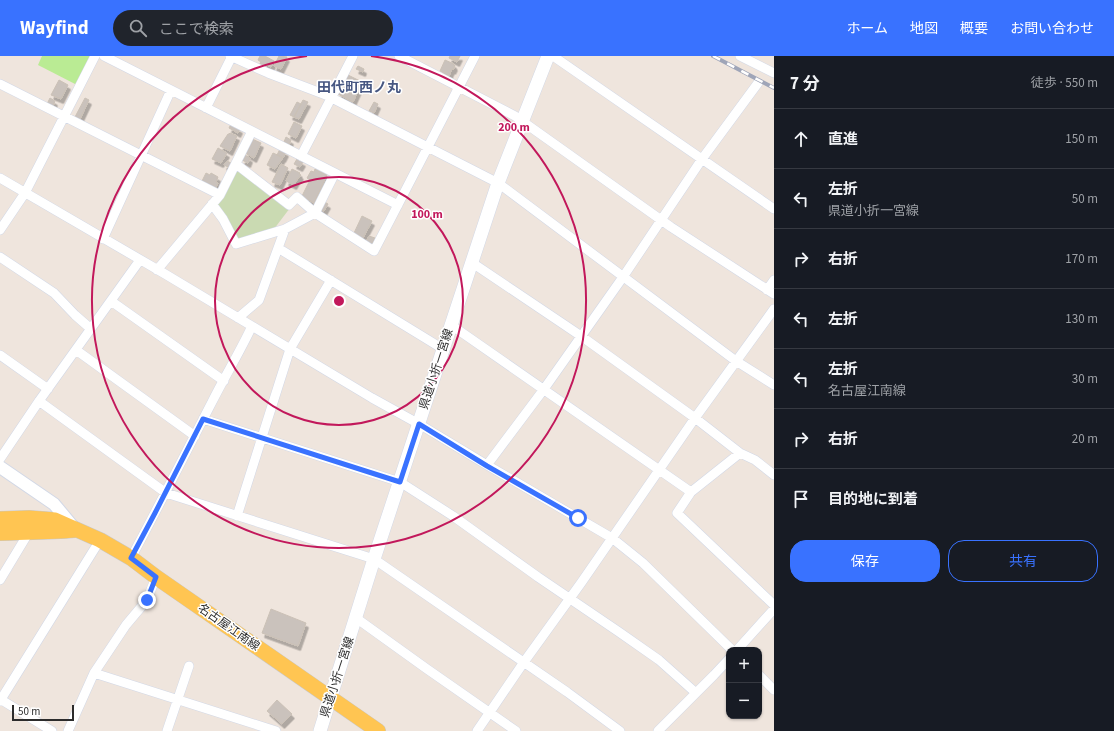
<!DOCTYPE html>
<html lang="ja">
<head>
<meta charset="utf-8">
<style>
  body { margin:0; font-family:"Source Sans 3","Noto Sans JP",sans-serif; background:#20242c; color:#f1f3f6 }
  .controls { position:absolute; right:12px; bottom:12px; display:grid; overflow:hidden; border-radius:8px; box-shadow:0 1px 3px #0004 }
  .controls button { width:36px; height:36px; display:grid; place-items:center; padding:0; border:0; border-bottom:1px solid #363941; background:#171b24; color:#f1f3f6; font:20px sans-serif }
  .scale { position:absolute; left:12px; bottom:10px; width:62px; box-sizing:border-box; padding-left:4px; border:2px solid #2c2c2c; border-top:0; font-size:11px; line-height:14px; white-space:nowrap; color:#2c2c2c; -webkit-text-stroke:3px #fff; paint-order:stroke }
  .stop { position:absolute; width:12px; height:12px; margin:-9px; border:3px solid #3972ff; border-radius:50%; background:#fff }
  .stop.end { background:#3972ff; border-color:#fff; box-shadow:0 1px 4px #0008 }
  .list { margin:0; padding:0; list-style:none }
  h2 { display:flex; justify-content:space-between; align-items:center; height:52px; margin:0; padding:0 16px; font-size:17px }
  h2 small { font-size:13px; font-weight:400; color:#9ea1a6 }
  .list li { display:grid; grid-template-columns:26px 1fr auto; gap:12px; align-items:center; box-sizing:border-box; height:60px; padding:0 16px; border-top:1px solid #363941 }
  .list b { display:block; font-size:15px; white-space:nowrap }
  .list p { margin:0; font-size:13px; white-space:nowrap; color:#9ea1a6 }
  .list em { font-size:13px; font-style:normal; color:#9ea1a6 }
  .actions { display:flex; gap:8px; padding:12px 16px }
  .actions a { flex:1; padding:9px 0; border:1px solid #3972ff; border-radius:16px; text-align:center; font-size:14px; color:#3972ff }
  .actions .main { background:#3972ff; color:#fff }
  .icon { flex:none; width:22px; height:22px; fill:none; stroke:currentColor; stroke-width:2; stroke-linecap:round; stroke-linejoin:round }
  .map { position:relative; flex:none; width:774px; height:675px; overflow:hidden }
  header { display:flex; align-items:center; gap:24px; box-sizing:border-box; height:56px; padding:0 20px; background:#3972ff; color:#fff }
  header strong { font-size:19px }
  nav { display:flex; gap:22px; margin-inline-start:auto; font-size:14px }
  .search { width:280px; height:36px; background:#20242c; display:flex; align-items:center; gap:10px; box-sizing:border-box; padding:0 14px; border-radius:22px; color:#9ea1a6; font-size:15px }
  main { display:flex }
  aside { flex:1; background:#171b24 }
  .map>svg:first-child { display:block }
  .green { fill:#baeb94 }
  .cemetery { fill:#cadab2 }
  .building { fill:#cac2bc; stroke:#cbc1b6; filter:url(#shadow) }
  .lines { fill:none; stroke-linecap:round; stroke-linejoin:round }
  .minor-casing { stroke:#d2d8e6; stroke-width:10 }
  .tertiary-casing { stroke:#d2d8e6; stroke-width:14 }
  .secondary-casing { stroke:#d2d8e6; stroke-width:14 }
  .primary-casing { stroke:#c8c8c8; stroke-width:16 }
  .minor { stroke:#fff; stroke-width:9 }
  .tertiary { stroke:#fff; stroke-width:12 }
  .secondary { stroke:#fff; stroke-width:13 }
  .primary { stroke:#ffc552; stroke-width:15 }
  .rail-casing { stroke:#9fa5b8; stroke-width:4 }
  .rail { stroke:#fff; stroke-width:2.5; stroke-dasharray:8; stroke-linecap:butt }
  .route { stroke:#3972ff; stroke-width:5 }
  .ring { fill:none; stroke:#c2185b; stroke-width:2 }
  .labels { text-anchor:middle; stroke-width:3; stroke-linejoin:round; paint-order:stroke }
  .street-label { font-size:12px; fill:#2c2c2c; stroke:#fff }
  .quarter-label { font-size:14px; font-weight:bold; fill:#475782; stroke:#fff }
  .centre { fill:#c2185b; stroke:#fff; stroke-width:2 }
  .ring-label { font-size:12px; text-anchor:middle; font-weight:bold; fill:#c2185b; stroke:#fff; stroke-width:3; stroke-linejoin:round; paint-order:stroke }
</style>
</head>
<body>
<header>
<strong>Wayfind</strong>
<div class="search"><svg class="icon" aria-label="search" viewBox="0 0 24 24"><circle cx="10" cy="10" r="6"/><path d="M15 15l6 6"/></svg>ここで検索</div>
<nav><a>ホーム</a><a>地図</a><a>概要</a><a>お問い合わせ</a></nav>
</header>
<main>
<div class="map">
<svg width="774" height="675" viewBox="0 0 774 675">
  <defs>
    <filter id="shadow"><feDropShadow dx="2.5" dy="4.5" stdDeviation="0" flood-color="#0004"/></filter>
  </defs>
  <rect width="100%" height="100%" fill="#efe5dd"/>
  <path class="green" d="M42,0H92L77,29L38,9Z"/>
  <path class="cemetery" d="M237,112L290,152L274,173L239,184L236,182L218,152V147Z"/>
  <path class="building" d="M260,0H265L274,5L271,11L267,9L265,12L259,9L261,6L258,4Z
    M279,0L287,1L281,13L274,10Z
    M450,0H460L457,6L449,2Z
    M445,4L454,8V9L455,10L453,14L452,13L449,20L440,15Z
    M358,10L364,13L363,16L356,13Z
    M348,19L362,26L353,46L338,38Z
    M59,24L68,29L61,43L51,39Z
    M50,42L55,45L53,50L47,48Z
    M85,42L89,44L80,63L75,61Z
    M303,44L308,46L299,63L294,61Z
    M297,46L301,48L294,61L290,59Z
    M374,46L378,48L374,57L369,55Z
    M294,66L302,70L296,82L288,78Z
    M231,68L240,73L238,77L229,72Z
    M230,77L237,80L230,95L220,90L228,78H229Z
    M286,81L291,84L289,89L284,86Z
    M252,83L261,87L254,102L245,97Z
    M218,92L227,97L221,107L212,103Z
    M280,93L286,96L283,102L277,99Z
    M273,97L282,101V103L275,113L267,109Z
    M245,99L250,102L248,107L242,104Z
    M297,103L303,106L300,111L294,108Z
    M227,105L233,108L230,112L224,109Z
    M281,108L288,112L280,129L272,126Z
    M292,113L300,117L299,118L301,119L299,122H298L294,129L286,125Z
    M315,113L327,119L314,147L302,140L310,124L307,122L311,115L314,116Z
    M206,117L210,119L211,117L218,121L216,126L218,127L215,133L202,125Z
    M323,145L328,148L324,155L319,153Z
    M362,160L372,165L363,182L354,177Z
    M369,180L375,182L371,189L366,186Z
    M271,553L306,567L298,590L262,577Z
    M277,644L292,658L282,668L267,655Z"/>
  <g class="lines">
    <defs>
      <path id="minor" d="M104,0L398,149
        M230,0L268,17L326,39L498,127L736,305L774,329
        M399,0L515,60L671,171L774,238
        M553,0L774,153
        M740,0L774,17
        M0,28L220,139
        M206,52L232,0
        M301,100L353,0
        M236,108L289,149L297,141L315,157
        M0,122L165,218L372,342L419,368L487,409L612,482L643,507L732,594
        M212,148L223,163L236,188L285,173L315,157L374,195L475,0
        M315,157L335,117
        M0,174L25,137L95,0
        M103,183L171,34
        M278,192L285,173
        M0,201L54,237L75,259L91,273
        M471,206L581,280L695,362L740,397
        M157,214L220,139L252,75
        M767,234L774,224
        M111,245L224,325
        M238,262L259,244L278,192L443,293
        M451,269L691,436
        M76,294L195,380
        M0,299L48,333
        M39,345L166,437L374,503L567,636L620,675
        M203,363L400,426L453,460L538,521L619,576L659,604L696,637
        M0,403L39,345L140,204
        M487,409L544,333L623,221L702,103L758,27
        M774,419L755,404L740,397L691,436L677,457L774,549
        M237,460L290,293L331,224
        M131,502C159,450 185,398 212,346C225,320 240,296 252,270
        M0,524L29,476
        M356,562L427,613L516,675
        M737,594L774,553
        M94,617L276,675
        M759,619L774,634
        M0,643L52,675
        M0,645L100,484
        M68,675L94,617L126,569L147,544L156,521
        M167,675L189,610
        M477,675L524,606L581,527L695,362L774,253
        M658,675L714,619L729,603"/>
      <path id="tertiary" d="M0,411L54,448L74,472"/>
      <path id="secondary" d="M320,675L374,503L498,127L548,0"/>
      <path id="primary" d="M0,463L29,462L55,464L100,484L131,502L156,521L378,675
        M0,477C25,476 50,476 75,474"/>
    </defs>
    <use href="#minor" class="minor-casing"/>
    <use href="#tertiary" class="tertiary-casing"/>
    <use href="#secondary" class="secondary-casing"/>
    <use href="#primary" class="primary-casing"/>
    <use href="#minor" class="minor"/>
    <use href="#tertiary" class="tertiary"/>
    <use href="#secondary" class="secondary"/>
    <use href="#primary" class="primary"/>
    <defs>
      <path id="rail" d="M713,0L774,32"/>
    </defs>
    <use href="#rail" class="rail-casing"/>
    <use href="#rail" class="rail"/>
  </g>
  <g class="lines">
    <path class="route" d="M147,544L156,521L131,502L155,457L203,363L400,426L419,368L487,410L578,462"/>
  </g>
  <g class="ring">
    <circle cx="339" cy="245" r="124"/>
    <path d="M371 0A247 247 0 1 1 307 0"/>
  </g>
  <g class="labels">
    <g class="street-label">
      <text transform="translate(436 313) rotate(-72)" y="4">県道小折一宮線</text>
      <text transform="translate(229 571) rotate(35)" y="4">名古屋江南線</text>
      <text transform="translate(337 621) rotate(-72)" y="4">県道小折一宮線</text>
    </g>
    <g class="quarter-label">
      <text x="359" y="36">田代町西ノ丸</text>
    </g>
  </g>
  <circle cx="339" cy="245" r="6" class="centre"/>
  <g class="ring-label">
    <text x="514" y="75">200 m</text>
    <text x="427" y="162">100 m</text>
  </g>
</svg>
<div class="controls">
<button>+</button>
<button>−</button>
</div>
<div class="scale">50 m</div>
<div class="stop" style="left:578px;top:462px"></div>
<div class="stop end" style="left:147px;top:544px"></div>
</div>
<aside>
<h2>7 分<small>徒歩 · 550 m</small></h2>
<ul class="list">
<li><svg class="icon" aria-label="ahead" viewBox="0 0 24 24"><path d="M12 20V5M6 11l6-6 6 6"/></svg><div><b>直進</b></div><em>150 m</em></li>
<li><svg class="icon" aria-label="left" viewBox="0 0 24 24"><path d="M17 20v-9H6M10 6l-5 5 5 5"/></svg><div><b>左折</b><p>県道小折一宮線</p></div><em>50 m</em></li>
<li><svg class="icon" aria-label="right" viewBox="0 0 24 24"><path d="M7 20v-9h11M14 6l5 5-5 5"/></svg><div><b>右折</b></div><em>170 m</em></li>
<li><svg class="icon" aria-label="left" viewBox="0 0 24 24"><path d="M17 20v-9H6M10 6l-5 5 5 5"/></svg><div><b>左折</b></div><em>130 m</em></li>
<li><svg class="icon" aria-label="left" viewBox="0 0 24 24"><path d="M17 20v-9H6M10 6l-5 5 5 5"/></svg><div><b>左折</b><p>名古屋江南線</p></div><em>30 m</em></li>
<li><svg class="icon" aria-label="right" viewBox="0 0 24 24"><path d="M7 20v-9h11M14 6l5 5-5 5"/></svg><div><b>右折</b></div><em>20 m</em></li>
<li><svg class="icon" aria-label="arrive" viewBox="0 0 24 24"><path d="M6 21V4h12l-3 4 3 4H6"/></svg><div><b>目的地に到着</b></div></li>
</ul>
<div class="actions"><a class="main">保存</a><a>共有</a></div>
</aside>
</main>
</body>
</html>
